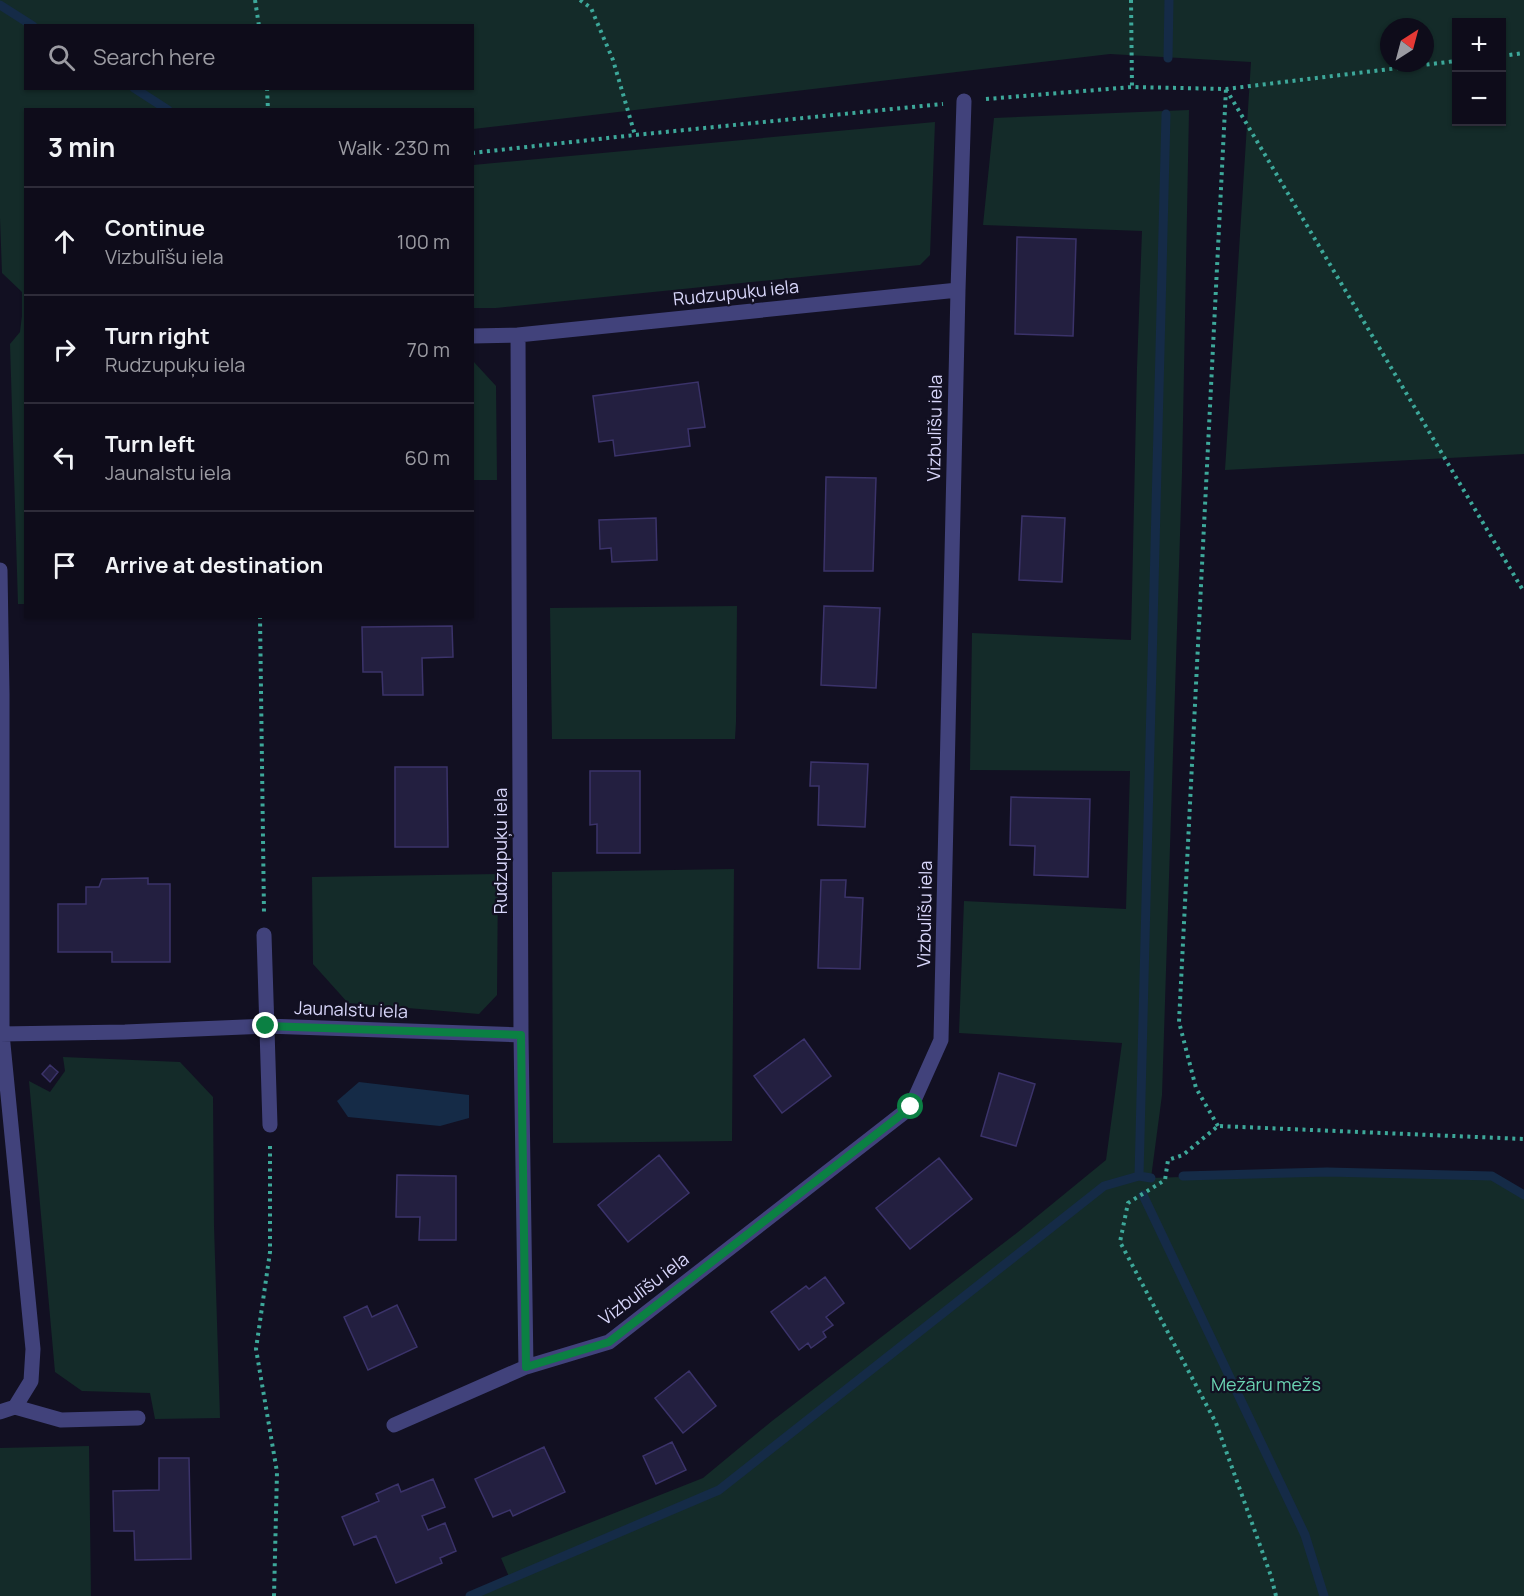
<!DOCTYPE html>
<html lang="en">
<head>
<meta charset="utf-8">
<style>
  body { margin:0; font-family:Manrope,sans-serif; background:#171523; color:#f1f3f6 }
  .controls { position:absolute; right:18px; top:18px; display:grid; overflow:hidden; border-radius:0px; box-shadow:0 2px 4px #0004 }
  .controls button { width:54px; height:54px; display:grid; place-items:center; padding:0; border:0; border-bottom:2px solid #2e2c39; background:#0e0c1a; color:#f1f3f6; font:30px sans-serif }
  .compass { position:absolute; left:1380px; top:18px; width:54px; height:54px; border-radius:50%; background:#0e0c1a; box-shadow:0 2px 4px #0004; rotate:36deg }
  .stop { position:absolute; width:18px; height:18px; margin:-14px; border:4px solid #0b8043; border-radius:50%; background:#fff }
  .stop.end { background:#0b8043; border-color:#fff; box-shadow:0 2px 6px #0008 }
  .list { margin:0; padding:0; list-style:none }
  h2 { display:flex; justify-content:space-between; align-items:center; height:78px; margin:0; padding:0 24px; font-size:26px }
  h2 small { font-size:20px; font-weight:400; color:#9b9ba2 }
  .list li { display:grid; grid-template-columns:39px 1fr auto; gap:18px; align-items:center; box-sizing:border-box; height:108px; padding:0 24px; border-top:2px solid #2e2c39 }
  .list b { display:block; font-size:22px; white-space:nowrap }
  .list p { margin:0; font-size:20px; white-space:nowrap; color:#9b9ba2 }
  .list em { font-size:20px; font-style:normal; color:#9b9ba2 }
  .icon { flex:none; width:33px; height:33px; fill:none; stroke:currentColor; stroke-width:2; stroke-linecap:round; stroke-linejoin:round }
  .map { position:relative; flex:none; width:1524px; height:1596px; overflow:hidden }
  .search { position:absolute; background:#0e0c1a; box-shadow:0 2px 4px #0004; left:24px; top:24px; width:450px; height:66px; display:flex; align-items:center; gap:15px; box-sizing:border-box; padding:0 21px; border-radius:0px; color:#9b9ba2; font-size:22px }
  .panel { position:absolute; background:#0e0c1a; box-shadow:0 2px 4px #0004; left:24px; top:108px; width:450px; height:510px; border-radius:0px }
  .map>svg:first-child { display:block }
  .green { fill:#142b29; fill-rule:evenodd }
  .water { fill:#152b47 }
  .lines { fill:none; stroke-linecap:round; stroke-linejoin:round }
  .stream { stroke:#152b47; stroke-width:9 }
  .building { fill:#231f40; stroke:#3b336a; stroke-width:1.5 }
  .path { stroke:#3da89a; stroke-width:4; stroke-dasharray:3 4.5; stroke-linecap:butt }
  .minor { stroke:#41427b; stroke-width:15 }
  .route { stroke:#0b8043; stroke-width:8 }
  .labels { text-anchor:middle; stroke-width:4.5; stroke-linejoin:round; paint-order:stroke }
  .street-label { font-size:18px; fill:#d8d6fa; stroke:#121022 }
  .park-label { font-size:18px; fill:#6ad2b1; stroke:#121022 }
</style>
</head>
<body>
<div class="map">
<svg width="1524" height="1596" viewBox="0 0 1524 1596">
  <rect width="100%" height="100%" fill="#121022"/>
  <path class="green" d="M0,0H1524V454L1225,470L1251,62L1110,54L473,129L472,110H26V604H18L10,344L20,332L22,316V292L2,273L0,218ZM1456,22H1502V122H1456ZM26,26H472V88H26ZM1389,27H1425V63H1389Z
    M1189,110L1182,473L1162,1095L1151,1178L1327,1172L1492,1176L1524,1195V1596H470L510,1579L501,1558L703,1478L772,1421L1018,1232L1106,1160L1122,1043L959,1033L964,901L1126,909L1130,771L970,770L972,633L1131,640L1137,368L1142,231L983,225L994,118Z
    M935,122L930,255L920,265L496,308H473V165Z
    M473,361L496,386L497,480H473Z
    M737,606L736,722L735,739H552L550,608Z
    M734,869L732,1141L553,1143L552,872Z
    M498,874L497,995L479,1014L348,1003L313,964L312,877Z
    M63,1057L180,1062L213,1097L214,1226L220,1418L155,1419L150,1393L82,1391L55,1372L29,1081L50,1092L65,1071Z
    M89,1446L91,1596H0V1448Z"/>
  <path class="water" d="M359,1082L469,1095V1118L440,1126L348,1117L337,1101Z"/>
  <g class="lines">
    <path class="stream" d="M0,5L33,26
      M1168,58L1169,0
      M134,88L168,110
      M1139,1176L1166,114
      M1183,1176L1327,1172L1492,1176L1524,1195
      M1143,1195L1305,1535L1324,1596
      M470,1596L719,1490L1104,1186L1139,1176L1151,1178"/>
  </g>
  <path class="building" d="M1017,237L1076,239L1073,336L1015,334Z
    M698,382L705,427L688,429L690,446L615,456L613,440L599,442L593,396Z
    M826,477L876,478L873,571H824Z
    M1022,516L1065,518L1062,582L1019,580Z
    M656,518L657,560L612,562L611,548L600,549L599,520Z
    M824,606L880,608L876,688L821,685Z
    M452,626L453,657L422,658L423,695H383L382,672H363L362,627Z
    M811,762L868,764L865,827L818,825L819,786H810Z
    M395,767H447L448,847H395Z
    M590,771H640V853H597V824L590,825Z
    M1011,797L1090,799L1088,877L1034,875L1035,846L1010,845Z
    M148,878V884H170V962H112V952H58V904H86V887H99L102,879Z
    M821,880H846L845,897L863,898L860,969L818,968Z
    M804,1039L831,1076L782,1113L754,1076Z
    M50,1065L58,1072L50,1082L42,1074Z
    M999,1073L1035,1084L1016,1146L981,1136Z
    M659,1155L689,1193L628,1242L598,1205Z
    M939,1158L972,1199L910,1249L876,1208Z
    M397,1175L456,1176V1240H419L420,1217H396Z
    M825,1277L844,1303L826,1317L833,1325L823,1332L826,1337L811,1348L808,1343L799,1350L771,1312L806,1286L809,1289Z
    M397,1305L417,1347L368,1370L344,1317L367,1306L372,1317Z
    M689,1371L716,1406L683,1433L655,1398Z
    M672,1442L686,1470L656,1484L643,1456Z
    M544,1447L565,1492L513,1516L510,1510L493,1517L475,1479Z
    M159,1458H189L191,1559L135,1560L134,1531H114L113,1491L159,1490Z
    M433,1479L445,1507L422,1516L428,1530L445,1523L456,1551L440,1558L442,1563L396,1583L376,1536L354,1545L342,1517L379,1501L376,1494L398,1484L401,1492Z"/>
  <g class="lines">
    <path class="path" d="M255,0L259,26
      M580,0L591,8L613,60L635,135
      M1131,0L1132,87
      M1502,56L1524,53
      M267,88L268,110
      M1226,89L1524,592
      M986,99L1132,87L1226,89L1456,61
      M472,153L635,135L943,104
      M260,616L264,913
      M1218,1126L1196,1088L1179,1022L1226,89
      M270,1146V1252L256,1349L277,1472L274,1596
      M1276,1596L1271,1576L1216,1423L1120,1242L1128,1203L1165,1180L1168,1160L1183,1155L1218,1126L1524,1139"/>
    <path class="minor" d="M472,336L518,335
      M0,570L2,694V1034L33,1349L31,1381L15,1407
      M264,935L270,1125
      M0,1034L125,1032L266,1026L521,1035
      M526,1367L521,1035L518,335L958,290
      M0,1412L15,1407L61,1420L138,1418
      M394,1425L526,1367L609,1342L911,1107L941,1040L958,290L964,101"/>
  </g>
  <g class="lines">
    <path class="route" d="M266,1026L521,1035L526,1367L609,1342L911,1107"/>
  </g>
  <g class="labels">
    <g class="street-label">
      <text transform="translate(736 293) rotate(-6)" y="6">Rudzupuķu iela</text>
      <text transform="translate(935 428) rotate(-89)" y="6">Vizbulīšu iela</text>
      <text transform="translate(501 851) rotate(-90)" y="6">Rudzupuķu iela</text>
      <text transform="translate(925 914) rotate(-89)" y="6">Vizbulīšu iela</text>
      <text transform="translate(351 1010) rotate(2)" y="6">Jaunalstu iela</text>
      <text transform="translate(644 1289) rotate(-37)" y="6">Vizbulīšu iela</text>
    </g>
    <g class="park-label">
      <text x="1266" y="1391">Mežāru mežs</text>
    </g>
  </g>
</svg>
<div class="controls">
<button>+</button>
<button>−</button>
</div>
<svg class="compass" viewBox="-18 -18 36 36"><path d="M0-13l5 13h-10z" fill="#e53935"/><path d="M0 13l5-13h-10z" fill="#9b9ba2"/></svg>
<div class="stop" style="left:911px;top:1107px"></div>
<div class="stop end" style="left:266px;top:1026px"></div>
<div class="search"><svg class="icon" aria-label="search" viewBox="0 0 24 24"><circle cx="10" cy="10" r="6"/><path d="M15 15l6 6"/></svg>Search here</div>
<section class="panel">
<h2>3 min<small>Walk · 230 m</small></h2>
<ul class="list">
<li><svg class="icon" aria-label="ahead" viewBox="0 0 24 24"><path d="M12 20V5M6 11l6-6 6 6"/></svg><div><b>Continue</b><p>Vizbulīšu iela</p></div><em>100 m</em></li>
<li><svg class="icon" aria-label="right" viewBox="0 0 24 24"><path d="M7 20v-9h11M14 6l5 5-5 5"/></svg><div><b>Turn right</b><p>Rudzupuķu iela</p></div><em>70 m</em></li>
<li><svg class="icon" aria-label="left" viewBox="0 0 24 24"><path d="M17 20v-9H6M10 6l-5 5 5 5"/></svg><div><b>Turn left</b><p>Jaunalstu iela</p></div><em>60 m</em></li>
<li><svg class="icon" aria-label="arrive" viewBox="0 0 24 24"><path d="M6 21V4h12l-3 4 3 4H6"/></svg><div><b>Arrive at destination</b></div></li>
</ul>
</section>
</div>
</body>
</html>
